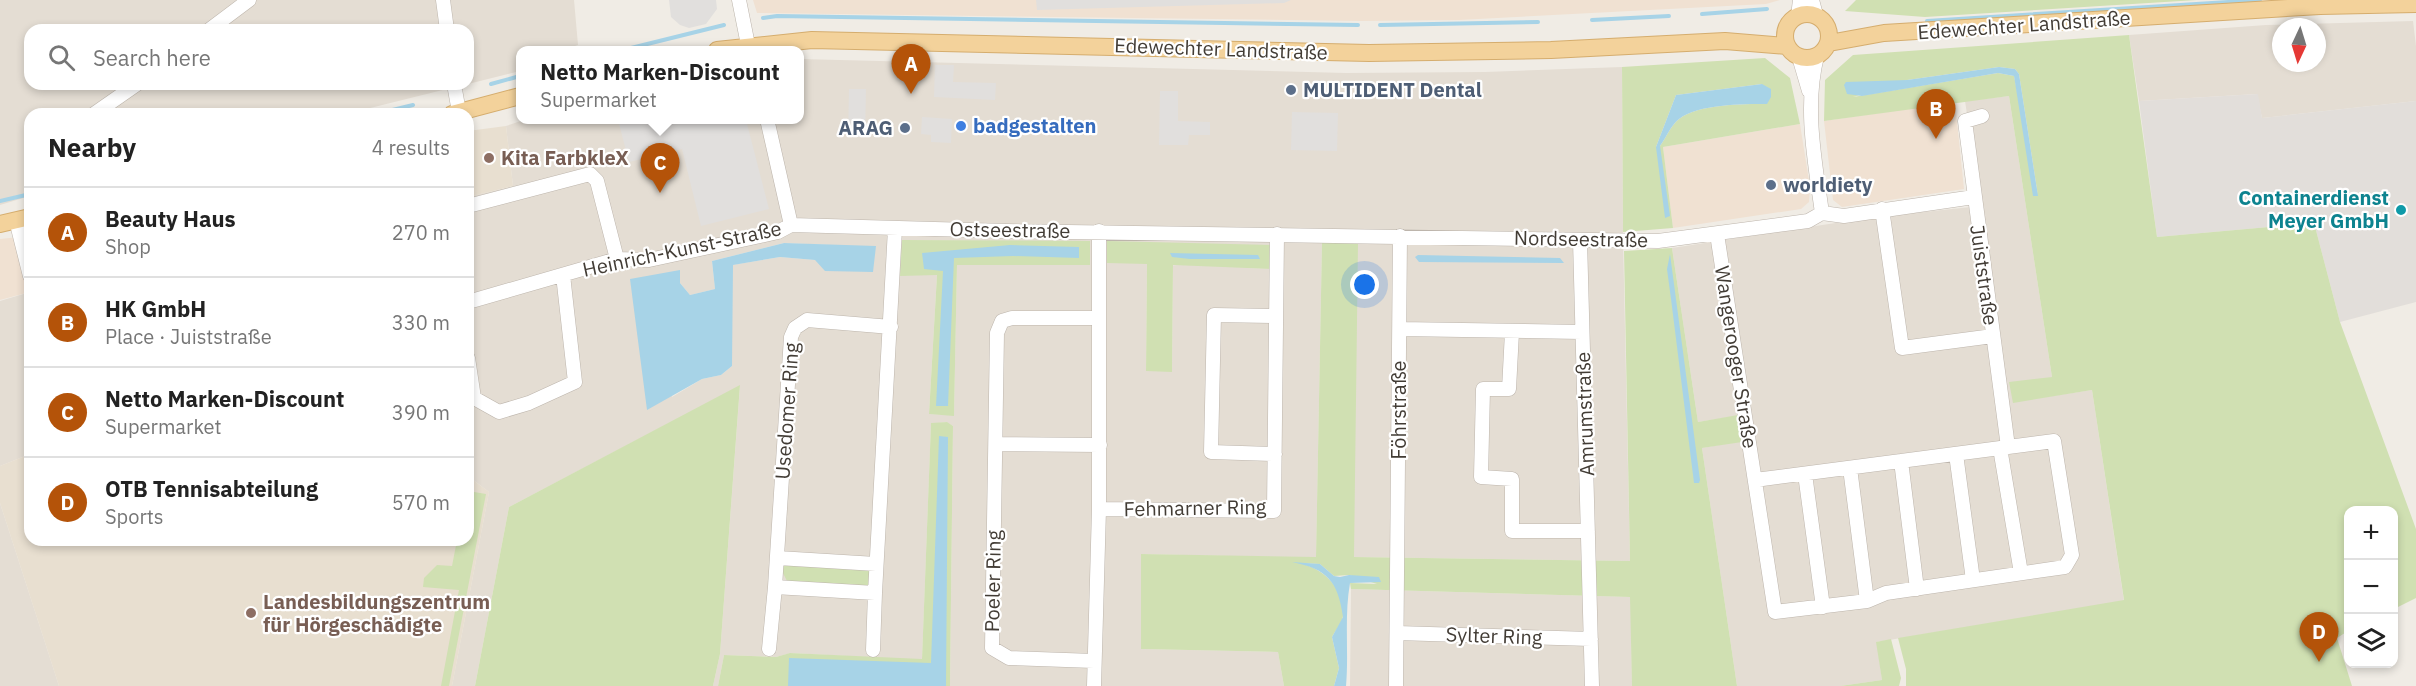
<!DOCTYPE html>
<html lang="en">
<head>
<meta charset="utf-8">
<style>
  body { margin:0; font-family:"IBM Plex Sans",sans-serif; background:#f6f6f6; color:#222 }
  .controls { position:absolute; right:18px; bottom:18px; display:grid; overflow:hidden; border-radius:12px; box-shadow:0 3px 9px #0003 }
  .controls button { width:54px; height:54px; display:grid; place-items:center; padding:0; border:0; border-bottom:2px solid #e0e0e0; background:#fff; color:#222; font:30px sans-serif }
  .compass { position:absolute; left:2272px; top:18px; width:54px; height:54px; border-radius:50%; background:#fff; box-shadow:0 3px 9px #0003; rotate:184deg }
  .you { position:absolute; left:1365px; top:285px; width:21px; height:21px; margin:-15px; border:4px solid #fff; border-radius:50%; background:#1a73e8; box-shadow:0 0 0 9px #1a73e833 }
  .badge { display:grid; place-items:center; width:39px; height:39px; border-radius:50%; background:#b45309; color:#fff; font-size:20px; font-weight:700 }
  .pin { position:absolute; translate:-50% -50px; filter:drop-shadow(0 2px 3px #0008) }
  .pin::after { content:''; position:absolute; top:32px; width:21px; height:18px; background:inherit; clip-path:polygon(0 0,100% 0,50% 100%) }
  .popup { position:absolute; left:516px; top:46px; width:288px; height:78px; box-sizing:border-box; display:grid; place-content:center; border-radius:12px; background:#fff; filter:drop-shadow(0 2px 4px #0005); font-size:20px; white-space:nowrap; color:#767676 }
  .popup b { font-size:22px; color:#222 }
  .popup::after { content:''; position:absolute; left:50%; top:100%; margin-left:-12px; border:12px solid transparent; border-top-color:#fff }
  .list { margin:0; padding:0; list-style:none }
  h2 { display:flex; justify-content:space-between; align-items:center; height:78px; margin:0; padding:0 24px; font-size:26px }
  h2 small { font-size:20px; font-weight:400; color:#767676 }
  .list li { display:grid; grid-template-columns:39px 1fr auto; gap:18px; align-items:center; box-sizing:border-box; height:90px; padding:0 24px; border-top:2px solid #e0e0e0 }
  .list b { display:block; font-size:22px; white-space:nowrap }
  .list p { margin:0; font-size:20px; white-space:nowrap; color:#767676 }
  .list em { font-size:20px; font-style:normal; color:#767676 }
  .icon { flex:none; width:33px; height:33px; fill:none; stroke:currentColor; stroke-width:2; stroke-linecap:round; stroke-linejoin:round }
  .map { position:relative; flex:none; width:2416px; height:686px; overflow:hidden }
  .search { position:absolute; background:#fff; box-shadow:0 3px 9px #0003; left:24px; top:24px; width:450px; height:66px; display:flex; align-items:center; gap:15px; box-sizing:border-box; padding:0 21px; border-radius:18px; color:#767676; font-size:22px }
  .panel { position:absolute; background:#fff; box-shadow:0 3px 9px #0003; left:24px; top:108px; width:450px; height:438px; border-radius:18px }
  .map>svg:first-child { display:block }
  .residential { fill:#e4ddd3; fill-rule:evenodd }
  .commercial { fill:#f0e1d2 }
  .industrial { fill:#e2deda }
  .education { fill:#e8dfd0 }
  .green { fill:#d0e0b2; fill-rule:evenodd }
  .parking { fill:#e1dfdd }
  .water { fill:#a7d3e7 }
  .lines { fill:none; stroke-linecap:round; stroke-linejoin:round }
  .stream { stroke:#a7d3e7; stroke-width:4 }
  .minor-casing { stroke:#bdb5ac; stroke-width:15 }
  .major-casing { stroke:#d5ad6e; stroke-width:18 }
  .minor { stroke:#fff; stroke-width:14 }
  .major { stroke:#f3d29b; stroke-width:16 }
  .service-dot { fill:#5c6f8a; stroke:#fff; stroke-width:2 }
  .shop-dot { fill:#3f7fe0; stroke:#fff; stroke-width:2 }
  .education-dot { fill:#8d6e63; stroke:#fff; stroke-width:2 }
  .culture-dot { fill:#0f9aa8; stroke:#fff; stroke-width:2 }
  .labels { text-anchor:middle; stroke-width:4.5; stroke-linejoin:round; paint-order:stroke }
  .street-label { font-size:20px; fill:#423c35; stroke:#fff }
  .service-label { font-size:20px; font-weight:bold; fill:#4e5e75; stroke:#fff; text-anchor:start }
  .shop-label { font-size:20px; font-weight:bold; fill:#366cbe; stroke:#fff; text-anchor:start }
  .education-label { font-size:20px; font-weight:bold; fill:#785e54; stroke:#fff; text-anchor:start }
  .culture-label { font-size:20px; font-weight:bold; fill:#0d838f; stroke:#fff; text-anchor:end }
</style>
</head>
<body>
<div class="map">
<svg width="2416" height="686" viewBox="0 0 2416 686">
  <rect width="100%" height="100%" fill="#f0ece5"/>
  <path class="residential" d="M0,0H574L578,45L575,46V50H520V71L468,84V30H30V84H467L346,114H30V196L0,205Z
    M2413,21L2416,46V101L2262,118L2257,94L2139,101L2129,35L2266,25ZM2281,27H2317V63H2281Z
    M800,59L1346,73L1485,72L1622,67L1623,238L1630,561L1354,557L1322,242L1316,558L1141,554V649L1278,652L1284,686H950L953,426L946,422L931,424L922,660L791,653L776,657L724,655L718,686H713L720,654L740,386L509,507L475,686H452L489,492L468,476V197L513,186L506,126L527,119H800ZM902,240L1090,242V264H957L954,415L929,414L937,275ZM784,243L876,247L815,260L780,257L732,265V366L721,375L702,379L672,397L679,270L680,283L690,295L715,289L712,261ZM1147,264L1275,269L1173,265L1172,371H1146Z
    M2009,96L2052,377L2013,402L2092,390L2124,601L1877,642L1882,680L1840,686H1737L1702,448L1742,441L1738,416L1698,422L1672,248L1875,217L1981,206L1965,101Z
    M30,292V454L0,466V301Z
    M0,503L59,686H0Z
    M1351,589L1631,597L1632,686H1350Z"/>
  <path class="commercial" d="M753,0H1780L1766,4L1459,20L1362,21L757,13Z
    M1955,102L1964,189L1842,207L1833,200L1824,121Z
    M1800,124L1810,187L1809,202L1801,209L1673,228L1663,147Z
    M19,237L30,277V292L0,300V239Z"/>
  <path class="industrial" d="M2258,94L2262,118L2416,101V302L2340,322L2312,215L2269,227L2157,237L2139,101Z"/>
  <path class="education" d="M506,126L513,186L468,197V131Z
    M30,454V540H468V476L489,492L452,686H59L0,503V466Z"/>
  <path class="green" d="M1856,0H2197L1925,17L1845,11Z
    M2129,35L2157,237L2269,227L2312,215L2340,322L2416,529V598L2394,609V510H2348V631L2337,638L2352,686H1906V669L1898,638L2124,600L2092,390L2013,403L2009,382L2052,377L2009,96L1824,121L1825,80L1853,55ZM1999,67L2015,69L2019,74L2038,196L2014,76L1998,73L1853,97L1907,80Z
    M1765,58L1790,78L1800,124L1663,147L1673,228L1623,232L1622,67ZM1762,84L1766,104C1742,104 1699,104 1679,119C1671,125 1666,138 1660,146L1656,147L1676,95Z
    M902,240L1090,241V265H957L954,416L929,414L937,275L900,276Z
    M1107,241L1274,245L1275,269L1173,265L1172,372L1146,371L1147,264L1107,263Z
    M1322,242L1358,243L1354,557L1630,561L1624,251L1672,248L1698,422L1738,415L1742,442L1702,448L1737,686H1632L1630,597L1351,589L1350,583L1377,584L1349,575L1334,576L1320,564L1299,563C1323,568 1346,589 1343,616C1342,623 1335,631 1332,637L1339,668L1334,686H1284L1278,652L1141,649V554L1316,557Z
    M740,385L720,654L713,686H475L509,507Z
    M947,422L953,426L950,686H718L724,655L776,657L790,653L922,659L931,423Z
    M468,491L486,494L449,686H441L459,590L423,587L424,578L437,565L452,566L457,540H468Z
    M784,563L870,567V582L868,586L787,581L782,571Z
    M1891,639L1901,678L1899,686H1840L1882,680L1876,642Z"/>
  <path class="parking" d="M669,0H716L717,9L706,24L689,28L680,25L671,17Z
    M1036,0H1291L1284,3L1037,10Z
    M935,65H954L953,82L996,83L995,100L934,97Z
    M849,89H866L865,137H848Z
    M1160,91H1178V121L1210,122V135H1189L1188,145H1159Z
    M1292,112L1338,113L1337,151L1291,150Z
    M922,117L952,119L951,143L931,142V135L921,134Z
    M618,120H746L769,209L701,226L682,149L629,162Z"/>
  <path class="water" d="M1999,67L2015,69L2019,74L2038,196H2033L2014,76L1998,73L1862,96L1847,94L1844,85L1846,82L1907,80Z
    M1762,84L1771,89V97L1767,104C1742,104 1699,104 1679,119C1671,125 1666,138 1660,146L1670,216L1665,218L1656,147L1676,95Z
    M784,243L876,246L873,272L825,271L815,260L780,257L733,265L732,366L721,375L702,379L647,410L630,279L680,270V283L690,295L715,289L712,261Z
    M1010,245L1079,247V258L1013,256L954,258L948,406H936L943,271L924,269L922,253Z
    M1170,253L1258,255L1260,259H1190L1172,257Z
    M1670,254L1700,480L1699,483H1694L1671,299L1667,269Z
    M1418,255L1560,258L1564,263L1419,262L1415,257Z
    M939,436L948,437L946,686H788L789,658L931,663Z
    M1292,562L1320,564L1334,576L1340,577L1349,575L1379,577L1381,582L1350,583C1344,617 1349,652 1346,686H1334L1339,668L1332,637L1343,617C1338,581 1327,569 1292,562Z"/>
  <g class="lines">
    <path class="stream" d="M1702,14L1767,9
      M763,18L777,16L1358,25
      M1592,20L1669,16
      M1927,21L2260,0
      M1380,25L1538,22
      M623,50L724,25
      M491,84L520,76
      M376,114L413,105
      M0,201L30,194"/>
    <defs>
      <path id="minor" d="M443,0L447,30
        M739,0L749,50
        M1812,0L1816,15
        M1798,16L1800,0
        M209,30L249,0
        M1799,57L1809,91
        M454,84L459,112
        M94,114L137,84
        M1982,116L1965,121L2008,447
        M767,119L791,225
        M468,206L590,174L597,181L617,259
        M1882,209L1902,348L1993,336
        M1822,213L1844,216L1974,197
        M16,220L30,276
        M791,225L1006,231L1658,241L1808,221L1822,213C1815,162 1804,107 1817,56
        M1717,234L1775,612L1867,601L1886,593L2065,567L2072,555L2054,441L1755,480
        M1580,240L1592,686
        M468,302L617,259L649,260L778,232L791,225
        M891,327L807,320L795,328L791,337L775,587L875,593L895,229
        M1400,329L1582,332
        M1512,332L1509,389H1483L1481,477L1512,479V531H1588
        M468,358L474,398L499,412L529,403L575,382L563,275
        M996,444L1100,445
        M2000,448L2021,573
        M1275,454L1211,452L1214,315L1276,316
        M1956,454L1973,580
        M1901,461L1917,589
        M1850,468L1867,601
        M1805,474L1823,607
        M1099,509L1274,511L1277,234
        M778,558L876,564
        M1397,633L1591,639
        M769,649L775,587
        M873,650L875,593
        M1094,661L1009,658L992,648L997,333L1002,321L1012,318H1099
        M1094,686L1099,509V231
        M1396,686L1400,236"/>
      <path id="major" d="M1785 36a22 22 0 1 1 44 0a22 22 0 1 1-44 0Z
        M1829,43L1884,33L2320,6L2416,4
        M717,50L812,40L1369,53L1551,50L1725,41L1787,46
        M452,114L520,96
        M0,224L30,217"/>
    </defs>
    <use href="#minor" class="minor-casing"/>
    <use href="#major" class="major-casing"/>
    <use href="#minor" class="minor"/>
    <use href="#major" class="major"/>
  </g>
  <g class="service-dot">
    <circle cx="1291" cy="90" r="6"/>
    <circle cx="905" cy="128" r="6"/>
    <circle cx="1771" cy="185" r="6"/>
  </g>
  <circle class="shop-dot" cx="961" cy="126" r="6"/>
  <g class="education-dot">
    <circle cx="489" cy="158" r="6"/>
    <circle cx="251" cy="613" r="6"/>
  </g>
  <circle class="culture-dot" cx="2401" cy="210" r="6"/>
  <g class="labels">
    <g class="street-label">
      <text transform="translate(2024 25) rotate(-4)" y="7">Edewechter Landstraße</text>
      <text transform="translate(1221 49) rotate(2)" y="7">Edewechter Landstraße</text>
      <text transform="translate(1010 230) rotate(1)" y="7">Ostseestraße</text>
      <text transform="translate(1581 239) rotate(1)" y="7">Nordseestraße</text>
      <text transform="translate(682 249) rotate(-12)" y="7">Heinrich-Kunst-Straße</text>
      <text transform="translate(1984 275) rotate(82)" y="7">Juiststraße</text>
      <text transform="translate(1736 357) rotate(81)" y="7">Wangerooger Straße</text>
      <text transform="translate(1399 410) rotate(-90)" y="7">Föhrstraße</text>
      <text transform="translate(787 411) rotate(-86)" y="7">Usedomer Ring</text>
      <text transform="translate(1585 414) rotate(-92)" y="7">Amrumstraße</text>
      <text transform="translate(1195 508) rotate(-1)" y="7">Fehmarner Ring</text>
      <text transform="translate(993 581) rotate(-89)" y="7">Poeler Ring</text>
      <text transform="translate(1494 636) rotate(2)" y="7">Sylter Ring</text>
    </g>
    <g class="service-label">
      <text x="1303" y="97">MULTIDENT Dental</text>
      <text x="893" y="135" text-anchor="end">ARAG</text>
      <text x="1783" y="192">worldiety</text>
    </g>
    <g class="shop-label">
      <text x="973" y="133">badgestalten</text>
    </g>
    <g class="education-label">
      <text x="501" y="165">Kita FarbkleX</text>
      <text x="263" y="609">Landesbildungszentrum<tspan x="263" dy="23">für Hörgeschädigte</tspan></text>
    </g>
    <g class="culture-label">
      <text x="2389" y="205">Containerdienst<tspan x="2389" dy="23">Meyer GmbH</tspan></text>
    </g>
  </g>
</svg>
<div class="controls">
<button>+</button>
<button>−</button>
<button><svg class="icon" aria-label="layers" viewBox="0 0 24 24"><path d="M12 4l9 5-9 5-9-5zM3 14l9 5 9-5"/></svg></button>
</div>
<svg class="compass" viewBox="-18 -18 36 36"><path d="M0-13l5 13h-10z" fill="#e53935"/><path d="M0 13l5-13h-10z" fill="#767676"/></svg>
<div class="you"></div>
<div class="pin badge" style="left:911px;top:94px">A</div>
<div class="pin badge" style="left:1936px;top:139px">B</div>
<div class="pin badge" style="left:660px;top:193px">C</div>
<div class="popup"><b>Netto Marken-Discount</b>Supermarket</div>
<div class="pin badge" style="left:2319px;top:662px">D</div>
<div class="search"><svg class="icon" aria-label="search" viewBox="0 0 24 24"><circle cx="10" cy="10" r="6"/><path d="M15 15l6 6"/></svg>Search here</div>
<section class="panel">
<h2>Nearby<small>4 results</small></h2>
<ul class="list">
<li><span class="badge">A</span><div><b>Beauty Haus</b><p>Shop</p></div><em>270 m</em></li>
<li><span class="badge">B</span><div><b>HK GmbH</b><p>Place · Juiststraße</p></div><em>330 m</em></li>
<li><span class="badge">C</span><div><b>Netto Marken-Discount</b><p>Supermarket</p></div><em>390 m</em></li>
<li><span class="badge">D</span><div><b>OTB Tennisabteilung</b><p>Sports</p></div><em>570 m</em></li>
</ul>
</section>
</div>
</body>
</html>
